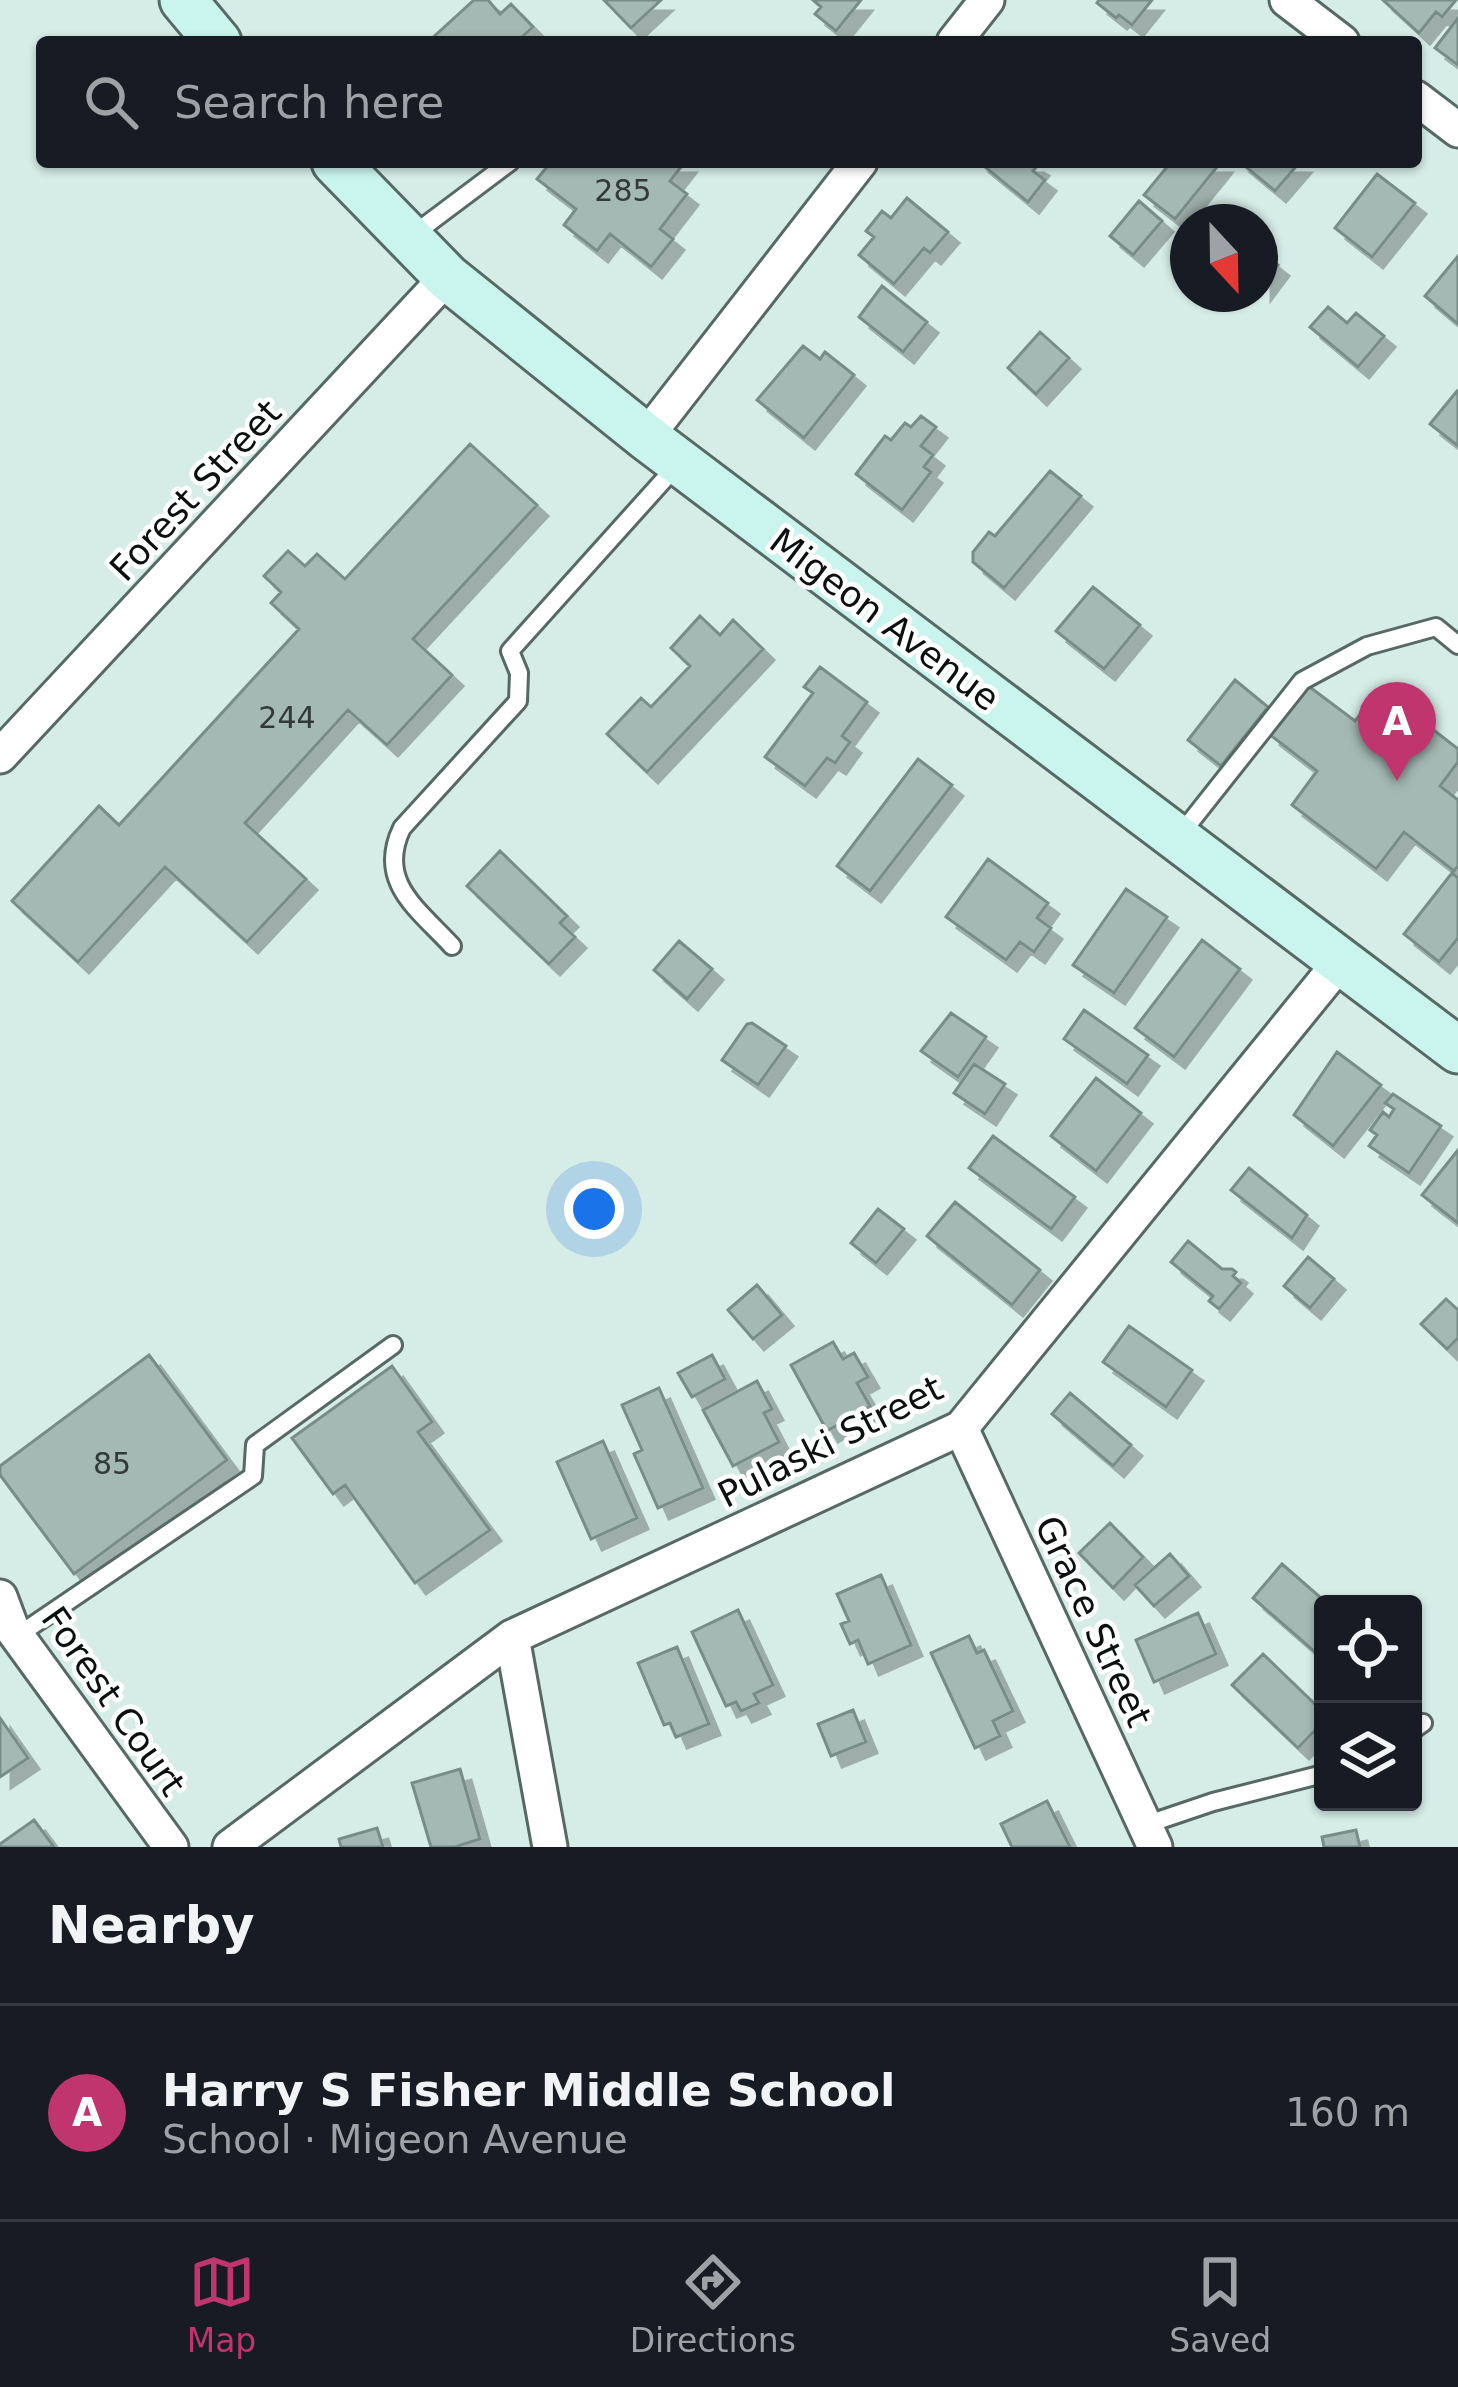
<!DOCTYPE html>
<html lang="en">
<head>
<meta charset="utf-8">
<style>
  body { margin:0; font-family:"DejaVu Sans",sans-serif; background:#242831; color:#f1f3f6 }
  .controls { position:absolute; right:36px; bottom:36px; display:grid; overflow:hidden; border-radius:12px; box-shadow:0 3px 9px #0004 }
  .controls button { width:108px; height:108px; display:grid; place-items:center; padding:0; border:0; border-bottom:3px solid #363941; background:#171b24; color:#f1f3f6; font:60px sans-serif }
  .compass { position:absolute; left:1170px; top:204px; width:108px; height:108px; border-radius:50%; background:#171b24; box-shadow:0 3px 9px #0004; rotate:158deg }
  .you { position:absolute; left:594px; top:1209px; width:42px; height:42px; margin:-30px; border:9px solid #fff; border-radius:50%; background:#1a73e8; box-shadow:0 0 0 18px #1a73e833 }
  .badge { display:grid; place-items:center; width:78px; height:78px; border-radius:50%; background:#c0356d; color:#fff; font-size:39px; font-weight:700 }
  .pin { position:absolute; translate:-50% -99px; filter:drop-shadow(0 3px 6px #0008) }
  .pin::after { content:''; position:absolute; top:63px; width:42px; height:36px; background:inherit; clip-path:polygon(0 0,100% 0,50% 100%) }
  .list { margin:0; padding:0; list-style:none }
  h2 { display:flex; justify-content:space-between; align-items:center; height:156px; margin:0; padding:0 48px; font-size:51px }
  h2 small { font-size:39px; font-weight:400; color:#9ea1a6 }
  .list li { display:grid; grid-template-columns:78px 1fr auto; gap:36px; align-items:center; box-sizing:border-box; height:216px; padding:0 48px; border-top:3px solid #363941 }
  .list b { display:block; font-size:45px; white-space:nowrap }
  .list p { margin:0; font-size:39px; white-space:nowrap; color:#9ea1a6 }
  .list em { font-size:39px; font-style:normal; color:#9ea1a6 }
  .icon { flex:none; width:66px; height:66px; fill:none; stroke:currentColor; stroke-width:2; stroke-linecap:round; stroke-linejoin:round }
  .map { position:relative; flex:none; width:1458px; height:1847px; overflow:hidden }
  .search { position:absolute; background:#171b24; box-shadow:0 3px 9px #0004; left:36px; right:36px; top:36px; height:132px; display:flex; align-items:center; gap:30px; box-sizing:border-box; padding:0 42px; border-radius:12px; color:#9ea1a6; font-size:45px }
  .sheet { height:372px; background:#171b24 }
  nav { display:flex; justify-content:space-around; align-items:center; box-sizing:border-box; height:168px; border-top:3px solid #363941; background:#171b24; font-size:33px; color:#9ea1a6 }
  nav a { display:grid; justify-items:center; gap:6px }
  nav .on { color:#c0356d }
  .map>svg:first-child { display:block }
  .building { fill:#a4b9b4; stroke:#798d88; stroke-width:3; filter:url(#shadow) }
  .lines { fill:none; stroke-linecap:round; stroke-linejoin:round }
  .service-casing { stroke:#566965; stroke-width:22 }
  .minor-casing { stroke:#566965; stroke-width:39 }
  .secondary-casing { stroke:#566965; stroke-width:51 }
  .service { stroke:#fff; stroke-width:16 }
  .minor { stroke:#fff; stroke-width:33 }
  .secondary { stroke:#c9f5ee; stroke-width:45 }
  .labels { text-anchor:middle; stroke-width:9; stroke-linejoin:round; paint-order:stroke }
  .number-label { font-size:30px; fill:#303a38 }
  .street-label { font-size:36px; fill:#09100f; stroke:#fff }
</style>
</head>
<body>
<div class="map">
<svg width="1458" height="1847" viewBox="0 0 1458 1847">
  <defs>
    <filter id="shadow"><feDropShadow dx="11" dy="11" stdDeviation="0" flood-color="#0004"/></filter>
  </defs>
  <rect width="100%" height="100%" fill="#d6ece7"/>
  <path class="building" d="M474,0H488L500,14L511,4L533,27L522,37L526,42H428Z
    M604,0H661L631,28Z
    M813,0H861L836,31L815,14L821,7Z
    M1099,0H1152L1132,25L1119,15L1116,18L1097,3Z
    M1383,0H1456L1442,17L1436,12L1419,33Z
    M1458,18V65L1435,48Z
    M551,162H613L617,166L620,162H685L670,181L687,194L660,229L673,239L651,267L610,234L597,251L564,225L576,209L537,179Z
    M979,162H1033L1038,165L1033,171L1045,180L1028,202Z
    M1171,162H1221L1175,219L1144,195Z
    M1240,162H1300L1275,191Z
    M1377,174L1415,203L1372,257L1335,228Z
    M907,198L948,232L930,253L924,248L894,284L859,255L874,237L866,231L882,211L891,218Z
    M1139,201L1162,221L1133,255L1110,236Z
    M1260,251L1278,265L1260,289Z
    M1458,256V324L1425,296Z
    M882,286L927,322L903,352L859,317Z
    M1328,307L1347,323L1356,313L1384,336L1358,367L1310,327Z
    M1040,332L1069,358L1036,394L1008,368Z
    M803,346L820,359L825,352L854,375L804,438L757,400Z
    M1457,391L1458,392V446L1430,424Z
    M921,416L936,427L921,446L933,455L924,467L931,472L902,510L856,474L885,436L891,440L905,423L911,427Z
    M470,444L537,505L413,639L452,675L387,745L348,710L245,823L306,879L247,942L165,867L78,962L12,901L99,806L119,825L299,629L271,603L281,592L264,576L288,551L305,566L317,554L345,579Z
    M1050,471L1081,496L1004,588L973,562V552L989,532L995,536Z
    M1093,587L1140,625L1104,669L1056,631Z
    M700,616L720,635L733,620L763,649L647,772L607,734L641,698L651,707L690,666L671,648Z
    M820,667L867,702L842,736L850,742L835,763L827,758L805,786L765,757L813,693L804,687Z
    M1235,680L1268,707L1221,766L1188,740Z
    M1307,685L1355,721L1381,689L1458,749V762L1440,786L1458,800V866L1454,871L1404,832L1376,869L1292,805L1317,771L1269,734Z
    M918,759L952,785L870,891L837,866Z
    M500,851L567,916L560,923L575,937L549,964L467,886Z
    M988,859L1048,903L1037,918L1051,928L1034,952L1020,942L1006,960L946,917Z
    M1452,873L1458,878V938L1439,962L1404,934Z
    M1126,889L1167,917L1114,993L1073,965Z
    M1202,940L1240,969L1174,1057L1135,1028Z
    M679,941L712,969L687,999L654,970Z
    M1084,1010L1148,1055L1127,1084L1064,1039Z
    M951,1013L986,1037L958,1077L921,1051Z
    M752,1023L786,1046L758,1085L722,1060L747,1024Z
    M1337,1052L1381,1085L1333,1146L1294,1115Z
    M974,1064L1005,1084L985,1114L954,1093Z
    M1096,1078L1141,1113L1096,1171L1051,1136Z
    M1393,1094L1441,1126L1409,1173L1369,1146L1377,1135L1370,1130L1383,1112L1389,1117L1394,1109L1385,1103Z
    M993,1136L1075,1197L1051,1229L969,1168Z
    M1458,1150V1223L1422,1195Z
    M1249,1168L1307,1215L1292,1238L1231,1190Z
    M955,1202L1040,1270L1012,1305L927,1236Z
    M878,1209L904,1229L876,1263L851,1243Z
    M1188,1241L1222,1269H1232L1236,1272L1233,1276L1241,1283L1219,1309L1209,1301L1213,1296L1171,1262Z
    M1308,1257L1334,1279L1310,1308L1284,1286Z
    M757,1285L782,1315L753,1339L728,1310Z
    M1446,1299L1458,1310V1338L1447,1349L1421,1324Z
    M1129,1326L1192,1370L1166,1407L1103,1362Z
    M833,1342L843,1359L854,1353L868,1377L857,1383L870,1406L827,1431L791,1365Z
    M149,1355L227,1460L74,1574L0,1475V1466Z
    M712,1355L725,1379L692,1397L678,1373Z
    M392,1366L432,1422L418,1432L490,1530L415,1583L345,1485L333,1494L292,1438Z
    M757,1381L772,1409L764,1413L779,1442L733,1466L703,1410Z
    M659,1388L703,1488L658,1508L634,1454L642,1450L622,1405Z
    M1070,1393L1131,1445L1113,1466L1052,1414Z
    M603,1441L637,1518L591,1539L557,1462Z
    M1110,1523L1143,1557L1113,1588L1079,1553Z
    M1170,1554L1189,1576L1154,1606L1135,1585Z
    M1282,1564L1328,1604H1323V1659L1253,1598Z
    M881,1575L911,1645L868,1664L858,1640L850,1644L841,1624L849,1621L837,1594Z
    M738,1610L773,1685L754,1694L759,1703L741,1711L736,1702L726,1706L692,1632Z
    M1198,1613L1216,1654L1154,1682L1136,1640Z
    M969,1636L977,1653L984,1650L1013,1711L993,1721L1000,1736L975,1748L931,1653Z
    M677,1647L709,1724L676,1737L670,1723L664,1725L638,1663Z
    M1263,1654L1323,1712V1722L1298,1748L1232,1685Z
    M853,1710L866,1742L831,1756L818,1724Z
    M0,1718L28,1758L0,1777Z
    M460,1769L480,1839L455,1847H431L412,1783Z
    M1047,1801L1070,1847H1012L1001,1824Z
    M34,1820L54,1847H1L0,1844Z
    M377,1828L383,1847H341L339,1839Z
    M1356,1830L1360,1847H1324L1322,1837Z"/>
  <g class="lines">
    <defs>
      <path id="service" d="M410,237L510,162
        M1180,835L1302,681L1367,646L1436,627L1458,645
        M452,946C418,909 376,882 402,828L518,701L519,673L510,651L679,463
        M17,1636L253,1476L255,1445L393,1345
        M1413,1730L1423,1723
        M1145,1825L1213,1802L1323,1774"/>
      <path id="minor" d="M1287,0L1342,42
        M954,42L987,0
        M1416,98L1458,130
        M646,437L860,162
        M0,756L447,277
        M961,1428L1155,1847
        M0,1597L12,1629L171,1847
        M512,1637L550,1847
        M230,1847L512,1637L961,1428L1341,961"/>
      <path id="secondary" d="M183,0L218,42
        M335,162L447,277L646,437L1458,1050"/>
    </defs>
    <use href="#service" class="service-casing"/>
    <use href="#minor" class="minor-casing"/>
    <use href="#secondary" class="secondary-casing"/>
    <use href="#service" class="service"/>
    <use href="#minor" class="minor"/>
    <use href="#secondary" class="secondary"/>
  </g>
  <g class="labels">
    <g class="number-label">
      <text x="623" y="201">285</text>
      <text x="287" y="728">244</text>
      <text x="112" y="1474">85</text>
    </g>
    <g class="street-label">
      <text transform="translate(195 490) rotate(-47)" y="13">Forest Street</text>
      <text transform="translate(885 619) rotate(37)" y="13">Migeon Avenue</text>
      <text transform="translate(830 1441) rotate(-27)" y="13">Pulaski Street</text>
      <text transform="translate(1094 1621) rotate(65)" y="13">Grace Street</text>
      <text transform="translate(114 1701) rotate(55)" y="13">Forest Court</text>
    </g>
  </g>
</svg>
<div class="controls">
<button><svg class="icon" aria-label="locate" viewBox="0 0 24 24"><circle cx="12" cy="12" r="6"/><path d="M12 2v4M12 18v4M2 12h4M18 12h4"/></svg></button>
<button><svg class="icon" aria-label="layers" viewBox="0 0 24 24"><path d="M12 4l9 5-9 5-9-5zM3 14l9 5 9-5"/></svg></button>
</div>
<svg class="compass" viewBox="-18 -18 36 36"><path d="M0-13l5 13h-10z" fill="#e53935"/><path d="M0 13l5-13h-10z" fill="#9ea1a6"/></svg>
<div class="you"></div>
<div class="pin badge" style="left:1397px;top:781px">A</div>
<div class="search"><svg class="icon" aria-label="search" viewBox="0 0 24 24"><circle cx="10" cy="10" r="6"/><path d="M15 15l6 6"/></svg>Search here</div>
</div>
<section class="sheet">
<h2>Nearby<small></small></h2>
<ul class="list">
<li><span class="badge">A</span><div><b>Harry S Fisher Middle School</b><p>School · Migeon Avenue</p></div><em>160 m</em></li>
</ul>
</section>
<nav>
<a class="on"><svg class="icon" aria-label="map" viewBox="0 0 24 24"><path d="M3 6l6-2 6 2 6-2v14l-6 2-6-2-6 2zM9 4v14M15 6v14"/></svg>Map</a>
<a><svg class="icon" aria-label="directions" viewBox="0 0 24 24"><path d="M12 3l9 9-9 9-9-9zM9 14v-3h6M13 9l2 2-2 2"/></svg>Directions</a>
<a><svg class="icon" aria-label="saved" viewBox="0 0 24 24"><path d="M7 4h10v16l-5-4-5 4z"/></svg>Saved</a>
</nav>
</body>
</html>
